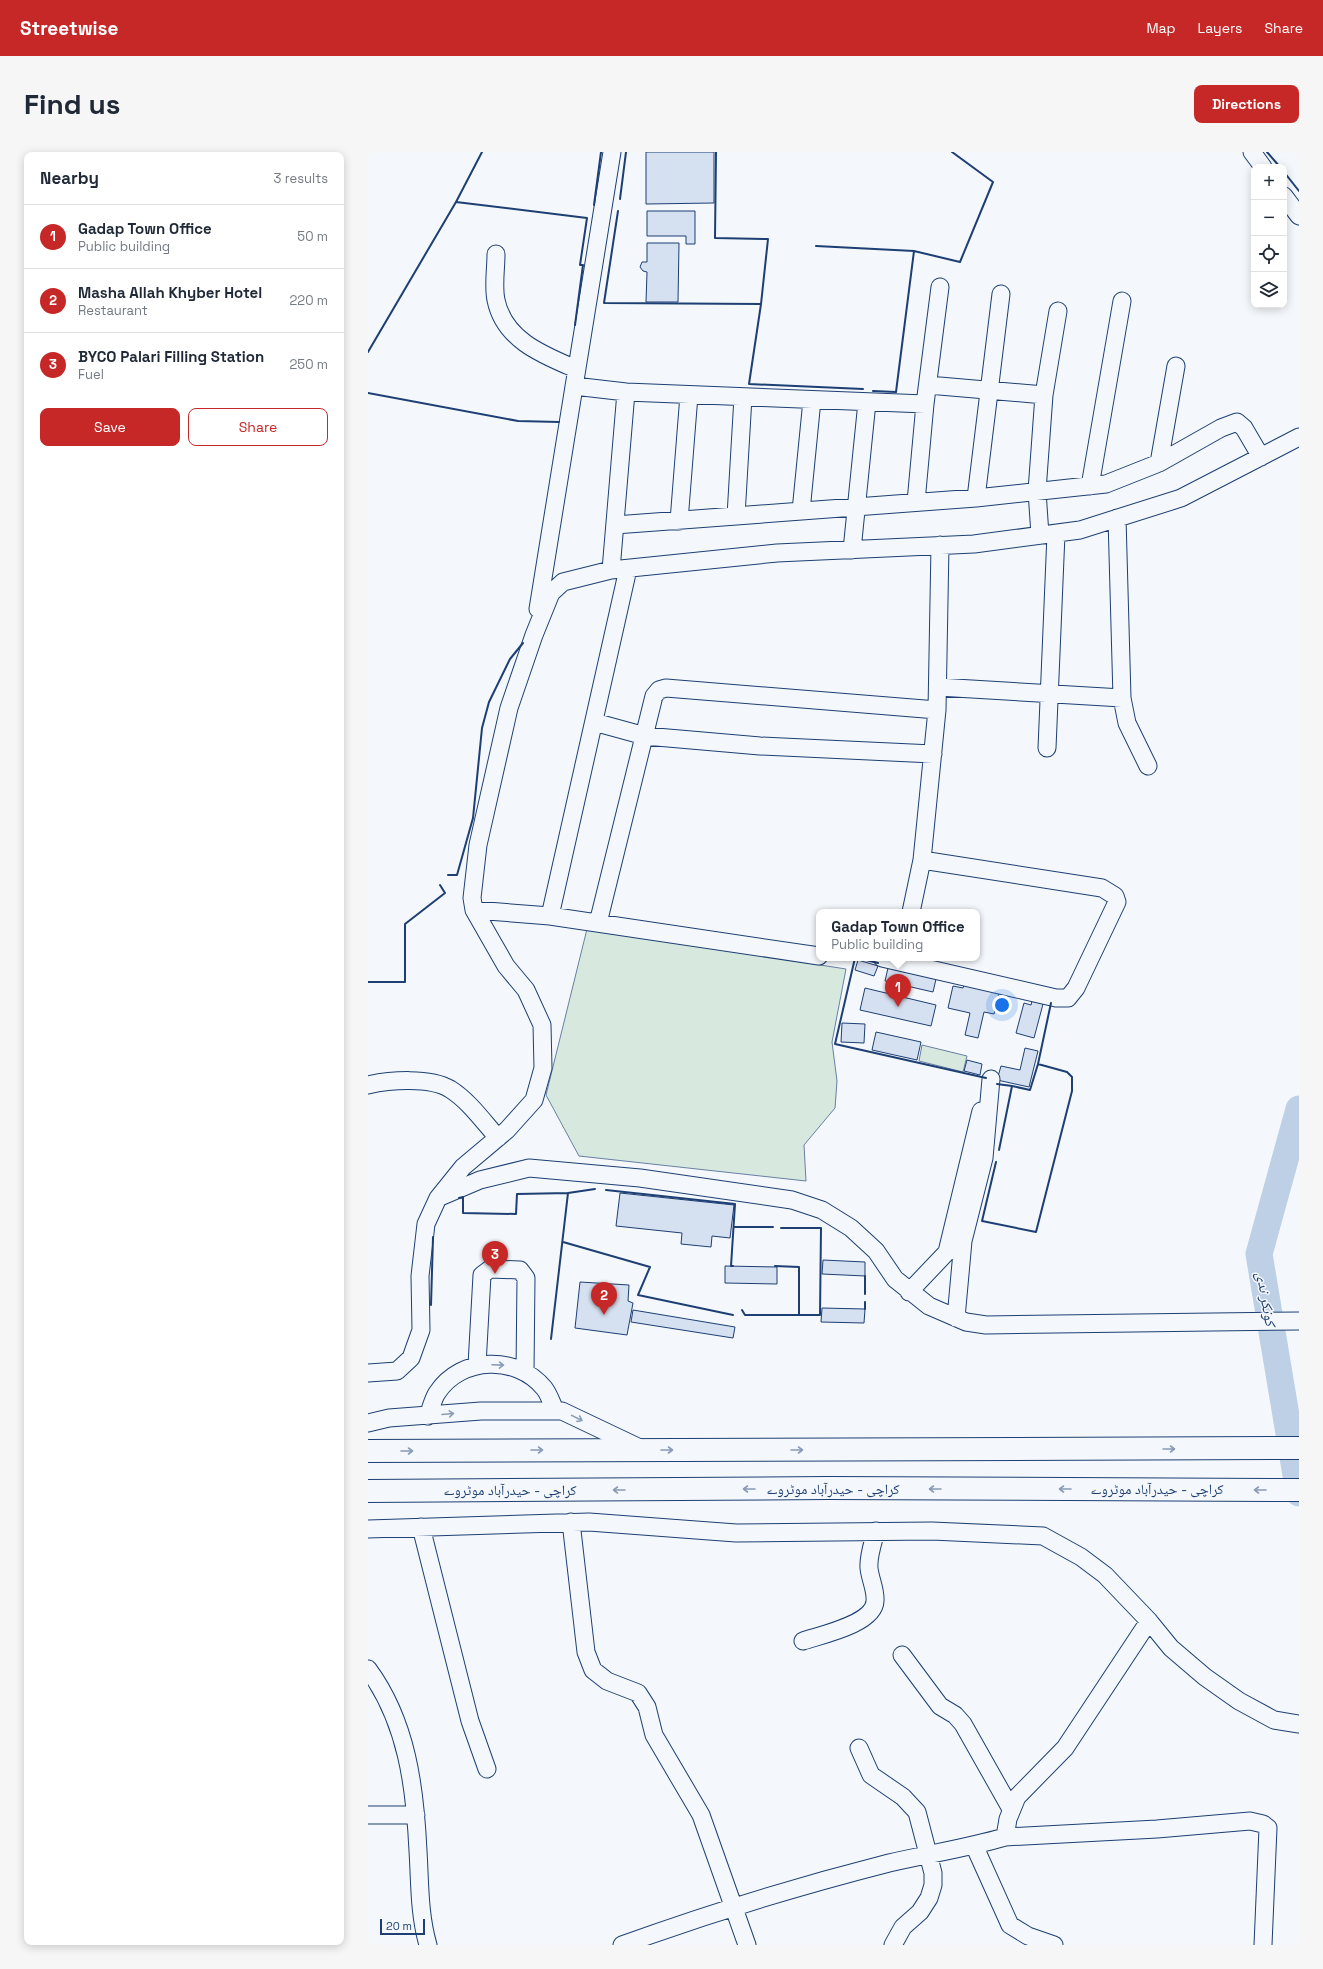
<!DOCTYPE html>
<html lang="en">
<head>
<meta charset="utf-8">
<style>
  body { margin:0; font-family:"Space Grotesk","Noto Naskh Arabic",sans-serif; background:#f6f6f7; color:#1f2937 }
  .controls { position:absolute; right:12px; top:12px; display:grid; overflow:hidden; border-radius:8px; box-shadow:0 2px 10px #0003 }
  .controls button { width:36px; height:36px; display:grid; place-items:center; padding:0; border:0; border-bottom:1px solid #e0e1e3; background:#fff; color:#1f2937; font:20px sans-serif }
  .scale { position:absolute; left:12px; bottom:10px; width:45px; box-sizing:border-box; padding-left:4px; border:2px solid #1d3f73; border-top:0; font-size:11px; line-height:14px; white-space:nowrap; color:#1d3f73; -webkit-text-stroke:3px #f4f7fb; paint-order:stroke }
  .you { position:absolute; left:634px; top:853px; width:14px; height:14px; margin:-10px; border:3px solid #fff; border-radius:50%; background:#1a73e8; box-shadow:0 0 0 6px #1a73e833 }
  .badge { display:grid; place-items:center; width:26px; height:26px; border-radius:50%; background:#c62828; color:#fff; font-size:13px; font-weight:700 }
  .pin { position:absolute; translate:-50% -33px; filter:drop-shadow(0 1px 2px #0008) }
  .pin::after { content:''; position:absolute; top:21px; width:14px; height:12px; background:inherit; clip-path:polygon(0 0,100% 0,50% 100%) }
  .popup { position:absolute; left:448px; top:757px; width:164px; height:52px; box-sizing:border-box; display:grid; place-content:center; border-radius:8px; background:#fff; filter:drop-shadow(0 1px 3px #0005); font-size:13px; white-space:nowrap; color:#747a83 }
  .popup b { font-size:15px; color:#1f2937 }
  .popup::after { content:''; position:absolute; left:50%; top:100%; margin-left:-8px; border:8px solid transparent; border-top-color:#fff }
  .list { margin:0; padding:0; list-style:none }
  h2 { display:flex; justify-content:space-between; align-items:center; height:52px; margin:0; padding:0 16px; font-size:17px }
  h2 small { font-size:13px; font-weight:400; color:#747a83 }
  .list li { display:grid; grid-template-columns:26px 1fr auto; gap:12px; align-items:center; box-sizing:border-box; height:64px; padding:0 16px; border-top:1px solid #e0e1e3 }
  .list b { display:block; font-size:15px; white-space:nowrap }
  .list p { margin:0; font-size:13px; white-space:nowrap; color:#747a83 }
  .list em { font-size:13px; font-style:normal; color:#747a83 }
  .actions { display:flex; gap:8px; padding:12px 16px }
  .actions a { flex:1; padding:9px 0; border:1px solid #c62828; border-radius:8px; text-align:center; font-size:14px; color:#c62828 }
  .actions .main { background:#c62828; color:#fff }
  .icon { flex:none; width:22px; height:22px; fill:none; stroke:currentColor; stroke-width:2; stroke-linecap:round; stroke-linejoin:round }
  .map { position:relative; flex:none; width:931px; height:1793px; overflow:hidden; border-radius:8px }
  header { display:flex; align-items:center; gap:24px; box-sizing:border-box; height:56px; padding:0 20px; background:#c62828; color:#fff }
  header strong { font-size:19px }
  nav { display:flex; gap:22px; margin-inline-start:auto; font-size:14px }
  .intro { display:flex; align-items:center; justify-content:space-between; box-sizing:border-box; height:96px; padding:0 24px }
  h1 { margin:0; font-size:28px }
  .button { padding:10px 18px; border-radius:8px; background:#c62828; color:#fff; font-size:14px; font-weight:700 }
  main { display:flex; gap:24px; padding:0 24px }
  aside { flex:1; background:#fff; border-radius:8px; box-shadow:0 2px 10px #0003 }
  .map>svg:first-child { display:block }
  .green { fill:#d7e8df; stroke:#687fa3 }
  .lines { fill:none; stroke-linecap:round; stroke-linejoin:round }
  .river { stroke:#bed0e5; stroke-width:27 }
  .building { fill:#d5e0f0; stroke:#1d3f73 }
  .minor-casing { stroke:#1d3f73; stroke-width:19 }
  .highway-casing { stroke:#1d3f73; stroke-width:24 }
  .minor { stroke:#f4f7fb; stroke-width:17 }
  .highway { stroke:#f4f7fb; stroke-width:22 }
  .wall { stroke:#1d3f73; stroke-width:2 }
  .oneway { stroke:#889bb7 }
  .labels { text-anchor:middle; stroke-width:3; stroke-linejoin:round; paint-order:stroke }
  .street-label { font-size:14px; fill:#1d3f73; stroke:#f4f7fb }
  .water-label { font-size:15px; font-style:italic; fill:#1d3f73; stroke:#f4f7fb }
</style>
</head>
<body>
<header>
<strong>Streetwise</strong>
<nav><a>Map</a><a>Layers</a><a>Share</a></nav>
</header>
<div class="intro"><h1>Find us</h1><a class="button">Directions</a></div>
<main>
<aside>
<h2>Nearby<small>3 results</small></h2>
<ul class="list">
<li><span class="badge">1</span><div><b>Gadap Town Office</b><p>Public building</p></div><em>50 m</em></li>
<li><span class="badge">2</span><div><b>Masha Allah Khyber Hotel</b><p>Restaurant</p></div><em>220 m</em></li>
<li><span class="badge">3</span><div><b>BYCO Palari Filling Station</b><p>Fuel</p></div><em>250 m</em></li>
</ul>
<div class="actions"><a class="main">Save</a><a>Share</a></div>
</aside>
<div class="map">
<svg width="931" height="1793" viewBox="0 0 931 1793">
  <rect width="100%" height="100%" fill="#f4f7fb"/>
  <path class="green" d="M219,777L478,817L464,890L469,929L467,956L436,993L438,1029L211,1004L178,943Z
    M554,893L599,904L595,920L551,909Z"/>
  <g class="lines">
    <path class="river" d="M931,957L891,1102L931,1341"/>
  </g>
  <path class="building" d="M278,0H346V51L278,52Z
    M279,59H327V92H318V84H279Z
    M279,91H311L310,150H278L279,120L275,119L272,115L274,110H279Z
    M490,808L510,814L506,824L487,818Z
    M520,816L568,827L565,840L517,829Z
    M596,833L631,841L626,862L616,860L610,886L597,883L602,861L580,856L585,834L595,836Z
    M497,836L568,853L563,874L492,858Z
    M664,849L675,852L666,886L648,881L656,851L663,853Z
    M474,871L497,872L496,891L473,890Z
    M508,880L553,890L549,908L504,898Z
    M657,896L670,899L661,935L629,928L633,914L652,918Z
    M599,908L614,912L612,923L596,919Z
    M252,1041L366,1053L362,1086L344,1084L343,1095L313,1092L314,1081L248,1074Z
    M455,1108L497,1110V1124L454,1122Z
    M357,1114L409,1115V1132L357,1131Z
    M212,1130L261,1133L260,1149L265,1151L259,1183L207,1176Z
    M454,1156L497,1157L496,1171L453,1170Z
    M265,1158L367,1175L365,1186L263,1170Z"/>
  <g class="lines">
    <defs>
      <path id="minor" d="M884,0L895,15
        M916,44L931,64
        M128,102C128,117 125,134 128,148C136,188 175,203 208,217
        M560,233L676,243
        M206,234L258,240L557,252
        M791,311L808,214
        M722,334L754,149
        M608,346L633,142
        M548,350L557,252L572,135
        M433,359L444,248
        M368,364L375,245
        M749,366L754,546L759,571L780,614
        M311,369L321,243
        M247,373L608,346L738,332L791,311L853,276L869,270L876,276L893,305
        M672,383L669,339L676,243L690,159
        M484,398L499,250
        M243,418L258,240
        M170,457L244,0
        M570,535L754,546
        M226,570L277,584L392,594L565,602
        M679,596L688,382
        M106,758L182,764L451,804
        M543,760L554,708L569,558L572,393
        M182,764L260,417
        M230,771L286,544L291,538L298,536L569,558
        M514,806L688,846H700L708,836L749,750L747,744L734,736L554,708
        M0,933C22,928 62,925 82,937C101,949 115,969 130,986
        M72,1045L112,1028L161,1016L272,1026L424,1048L454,1058L483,1076L508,1099L527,1127L561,1154L598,1170L618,1173L931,1169
        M541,1140L579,1100L613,959
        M588,1166L595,1089L616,1006L623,927
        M109,1213L114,1123L122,1117L152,1118L158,1126L157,1220
        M0,1221L29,1219L43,1206L53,1178L52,1124L58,1072L70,1046L95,1015L139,978L166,948L175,916L174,873L158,838L138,814L106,758L104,746L110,693L141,556L166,483L183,441L195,430L243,418L409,401L606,392L712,378L813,346L931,285
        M60,1264C63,1256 65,1247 69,1241C93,1204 149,1203 176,1236C181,1242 184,1252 187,1258
        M0,1271L21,1266L113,1259H194L274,1297
        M203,1370L218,1500L225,1518L239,1529L270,1541L279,1555L286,1583L333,1663L379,1793
        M53,1375L102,1569L119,1617
        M0,1377L221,1370L368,1381L564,1379L675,1384L713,1405L737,1423L781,1469L803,1496L837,1525L871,1549L906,1568L931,1572
        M435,1489C453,1483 506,1472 507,1449C508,1438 502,1427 501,1416C500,1404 505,1391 508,1379
        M534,1503L572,1554L587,1563L595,1572L643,1657
        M0,1517C39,1570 47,1635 50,1699C52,1731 51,1762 60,1793
        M491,1596L503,1623L535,1645L549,1660L565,1721V1733L561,1746L552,1760L535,1775L525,1793
        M0,1663H48
        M637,1685L789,1677L882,1669L895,1672L900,1676L895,1793
        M606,1693L642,1773L660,1784L686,1793
        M254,1793C342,1761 431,1734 521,1711C560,1702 599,1696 637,1685L640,1667L649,1645L697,1596L781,1469"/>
      <path id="highway" d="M0,1299L931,1296
        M0,1339L460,1336L931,1338"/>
    </defs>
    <use href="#minor" class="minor-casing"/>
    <use href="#highway" class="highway-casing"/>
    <use href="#minor" class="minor"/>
    <use href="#highway" class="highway"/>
    <path class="wall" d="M114,0L88,50L219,66L212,113H215L207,173
      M348,0L347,86L400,87L393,152
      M899,0L912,15
      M916,20L931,39
      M252,47L258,0
      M226,53L233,0
      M250,59L236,151L393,152L381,232L495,237
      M448,94L546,99L528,240L505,239
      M546,99L592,110L625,30L584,0
      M0,200L88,50
      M0,241L150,269L191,270
      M80,723H89L105,666L114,576L121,550L142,507L155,491
      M487,806L467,892L618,926
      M490,806L510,811
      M0,830H37V772L77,741L72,733
      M670,912L683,851
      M629,932L644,934
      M628,1010L614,1069L668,1080L704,939V925L699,920L670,912L662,938L644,934L631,998
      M238,1038L367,1052L363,1114H365
      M200,1041L227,1037
      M91,1046L95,1045V1061L148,1062L149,1042L200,1041L183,1187
      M366,1075H405
      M195,1090L282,1115L270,1143L365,1163
      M407,1114L431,1115V1163
      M497,1142V1124
      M63,1153L65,1085
      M497,1157V1150
      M374,1158L377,1163H452L453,1076H413"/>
  </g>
  <defs><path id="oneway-shaft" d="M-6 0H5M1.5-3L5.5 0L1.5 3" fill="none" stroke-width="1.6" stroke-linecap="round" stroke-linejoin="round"/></defs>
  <g class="oneway">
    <use href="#oneway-shaft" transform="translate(130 1213) rotate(2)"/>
    <use href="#oneway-shaft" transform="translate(80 1262) rotate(-5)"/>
    <use href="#oneway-shaft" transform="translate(209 1266) rotate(26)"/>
    <use href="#oneway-shaft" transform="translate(801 1297)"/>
    <use href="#oneway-shaft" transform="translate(169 1298)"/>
    <use href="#oneway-shaft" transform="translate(299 1298)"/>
    <use href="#oneway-shaft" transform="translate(429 1298)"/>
    <use href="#oneway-shaft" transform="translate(39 1299)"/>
    <use href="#oneway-shaft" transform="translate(381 1337) rotate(180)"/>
    <use href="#oneway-shaft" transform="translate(567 1337) rotate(-180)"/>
    <use href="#oneway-shaft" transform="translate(697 1337) rotate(-180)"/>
    <use href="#oneway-shaft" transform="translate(251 1338) rotate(180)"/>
    <use href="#oneway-shaft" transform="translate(892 1338) rotate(-180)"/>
  </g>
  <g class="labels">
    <g class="street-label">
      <text x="465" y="1342">کراچی - حیدرآباد موٹروے</text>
      <text x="789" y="1342">کراچی - حیدرآباد موٹروے</text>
      <text x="142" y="1343">کراچی - حیدرآباد موٹروے</text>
    </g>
    <g class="water-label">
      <text transform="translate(898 1147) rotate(80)" y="5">کونکر ندی</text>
    </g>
  </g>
</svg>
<div class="controls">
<button>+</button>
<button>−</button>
<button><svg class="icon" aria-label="locate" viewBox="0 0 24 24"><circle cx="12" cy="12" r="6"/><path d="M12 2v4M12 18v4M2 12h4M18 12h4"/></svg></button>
<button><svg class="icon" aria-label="layers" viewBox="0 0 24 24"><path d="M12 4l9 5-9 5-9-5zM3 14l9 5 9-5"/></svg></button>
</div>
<div class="scale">20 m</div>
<div class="you"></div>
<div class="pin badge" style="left:530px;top:855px">1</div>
<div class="popup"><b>Gadap Town Office</b>Public building</div>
<div class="pin badge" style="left:236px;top:1163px">2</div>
<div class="pin badge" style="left:127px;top:1122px">3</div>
</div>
</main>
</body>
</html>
